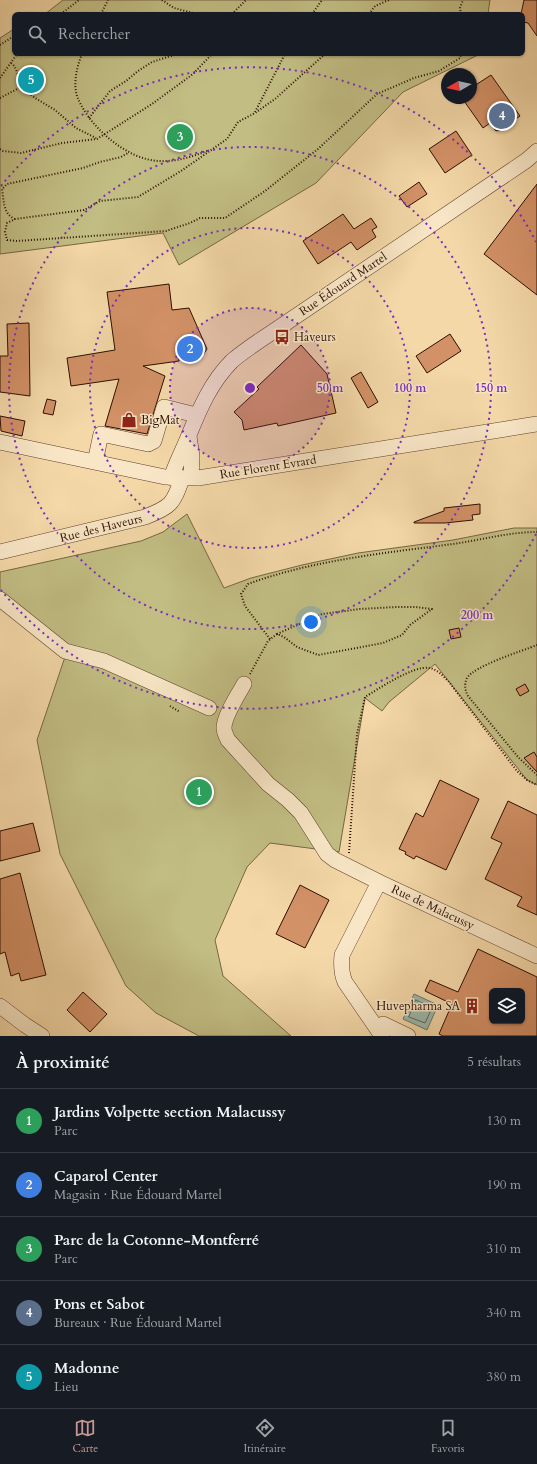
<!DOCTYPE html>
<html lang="fr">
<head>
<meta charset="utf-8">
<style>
  body { margin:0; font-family:Cardo,serif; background:#20242c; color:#f1f3f6 }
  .controls { position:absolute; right:12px; bottom:12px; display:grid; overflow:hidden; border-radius:6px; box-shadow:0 1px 3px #0004 }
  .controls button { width:36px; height:36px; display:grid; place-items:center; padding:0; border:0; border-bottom:1px solid #363941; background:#171b24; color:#f1f3f6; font:20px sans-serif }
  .compass { position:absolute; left:441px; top:68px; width:36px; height:36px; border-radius:50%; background:#171b24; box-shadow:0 1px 3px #0004; rotate:261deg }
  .you { position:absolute; left:311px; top:622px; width:14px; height:14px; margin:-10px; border:3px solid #fff; border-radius:50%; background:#1a73e8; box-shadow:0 0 0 6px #1a73e833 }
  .badge { display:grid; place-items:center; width:26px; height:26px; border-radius:50%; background:#c59692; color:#fff; font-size:13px; font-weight:700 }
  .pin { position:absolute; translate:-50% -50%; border:2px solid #fff; box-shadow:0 1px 4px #0006 }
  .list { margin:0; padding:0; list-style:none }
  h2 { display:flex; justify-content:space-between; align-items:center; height:52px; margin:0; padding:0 16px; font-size:17px }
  h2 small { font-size:13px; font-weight:400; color:#9ea1a6 }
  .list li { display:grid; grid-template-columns:26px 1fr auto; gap:12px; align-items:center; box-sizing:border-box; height:64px; padding:0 16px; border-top:1px solid #363941 }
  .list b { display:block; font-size:15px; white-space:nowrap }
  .list p { margin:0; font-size:13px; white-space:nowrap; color:#9ea1a6 }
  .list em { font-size:13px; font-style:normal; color:#9ea1a6 }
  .icon { flex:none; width:22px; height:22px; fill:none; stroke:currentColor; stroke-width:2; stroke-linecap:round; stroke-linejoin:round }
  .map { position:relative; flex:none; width:537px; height:1036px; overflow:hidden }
  .search { position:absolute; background:#171b24; box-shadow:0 1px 3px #0004; left:12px; right:12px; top:12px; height:44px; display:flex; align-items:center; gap:10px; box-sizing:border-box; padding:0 14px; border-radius:6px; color:#9ea1a6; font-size:15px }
  .sheet { height:372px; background:#171b24 }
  nav { display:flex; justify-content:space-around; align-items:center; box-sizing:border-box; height:56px; border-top:1px solid #363941; background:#171b24; font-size:11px; color:#9ea1a6 }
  nav a { display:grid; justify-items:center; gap:2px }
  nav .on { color:#c59692 }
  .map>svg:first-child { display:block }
  .green { fill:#c1bd83; stroke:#776642 }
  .water { fill:#9cb9ad; stroke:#707568 }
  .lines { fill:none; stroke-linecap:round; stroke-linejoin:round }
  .shore { stroke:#646456; stroke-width:1 }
  .building { fill:#d39167; stroke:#2d0e00; fill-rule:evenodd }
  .minor-casing { stroke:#5f402a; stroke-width:16 }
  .path { stroke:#2d0e00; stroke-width:2; stroke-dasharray:1 2; stroke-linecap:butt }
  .minor { stroke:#f8e6c6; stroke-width:15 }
  .ring { fill:none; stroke:#7b2cbf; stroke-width:2; stroke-dasharray:2 4 }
  .labels { text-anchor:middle; stroke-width:3; stroke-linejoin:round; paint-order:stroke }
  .street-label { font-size:12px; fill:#2d0e00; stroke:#f8e6c6 }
  .poi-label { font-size:12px; fill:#2d0e00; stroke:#f8e6c6; text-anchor:start }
  .centre { fill:#7b2cbf; stroke:#f8e6c6; stroke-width:2 }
  .ring-label { font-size:12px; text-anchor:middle; font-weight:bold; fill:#7b2cbf; stroke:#f8e6c6; stroke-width:3; stroke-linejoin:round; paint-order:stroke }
</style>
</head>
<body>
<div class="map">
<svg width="537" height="1036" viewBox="0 0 537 1036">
  <rect width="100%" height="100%" fill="#f4d8a8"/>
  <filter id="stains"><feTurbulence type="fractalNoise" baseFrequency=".005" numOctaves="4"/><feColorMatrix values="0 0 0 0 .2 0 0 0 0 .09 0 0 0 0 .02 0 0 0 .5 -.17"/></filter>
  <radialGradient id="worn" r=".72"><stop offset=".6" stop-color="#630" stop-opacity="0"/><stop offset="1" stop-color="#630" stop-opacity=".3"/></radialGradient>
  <path class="green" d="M63,0H490L488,14H45Z
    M14,29V54H480L403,92L316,183L179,265L163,233L0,254V38Z
    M187,514L224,588L251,578L302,565L358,553L453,540L514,528H537V785L527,780L435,664L389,702L382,711L365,698L339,852L270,843L247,867L215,940L223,976L291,1036H199L156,1013L126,986L60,854L37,740L69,645L57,641L0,595V572L141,541L163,532Z"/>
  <path class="water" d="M414,994L438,1005L427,1030L403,1019Z"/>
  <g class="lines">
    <path class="shore" d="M416,1000L432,1008L425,1023L409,1017Z"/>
  </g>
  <path class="building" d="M524,0H537V36L528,23L523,22V14H521Z
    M491,75L520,116L498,131V130L496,131L490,123L483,128L462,98H471V88Z
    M456,131L472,155L445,173L429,149Z
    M419,182L427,194L407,207L399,196Z
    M537,184V295L484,254Z
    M343,214L354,229L371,218L377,227L372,230L376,237L357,250L351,242L318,264L303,241Z
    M169,284L172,310L189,308L207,349L203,355L179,358V361L143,366L165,376L147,434L105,426L119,379L71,386L67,358L115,350L107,292Z
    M29,323L30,396L0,392V356H8L7,324Z
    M450,334L461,351L427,373L416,356Z
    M301,345L327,374L336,413L278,426L277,423L244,430L242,420L234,412L259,389L257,387Z
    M361,372L378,402L368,408L351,378Z
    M47,399L56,401L53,415L43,413Z
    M0,416L25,421L22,436L1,431Z
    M480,504V514L472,515L473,520L445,523H414V522L444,511V508Z
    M459,628L461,637L451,639L449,630Z
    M525,684L529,691L520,696L516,689Z
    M534,752L537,757V772L524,758Z
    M440,780L479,799L446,870L416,856L414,859L405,854L406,852L399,849L416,813L423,817Z
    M508,801L537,815V915L517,906L522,897L485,879L502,843L491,838Z
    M33,823L40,851L0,861V831Z
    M20,873L46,975L21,981L19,973L11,976L5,952L0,954V879Z
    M300,885L329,900L305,948L276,934Z
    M478,949L537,977V1036H443L439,1034L452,1004L425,991L430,980L458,992ZM492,991H522V1021H492Z
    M83,992L107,1014L90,1032L67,1010Z"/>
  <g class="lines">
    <defs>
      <path id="minor" d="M189,436L192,456L191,478
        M0,442L165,477L198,478L537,424
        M95,462L101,434L148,444L154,441L164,407L196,415
        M171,478C176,463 183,450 189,435C200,408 211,382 232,361C246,349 262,339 277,329L527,160L537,151
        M0,552L145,517C171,507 173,504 182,479
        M0,599L65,651L104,661L209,708
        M244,684C238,695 224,716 224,728C224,732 226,736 228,740L268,784L288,800L301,813L327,854L335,860L379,882
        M0,1006L25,1025L42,1036
        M377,1029L383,1024L408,1036
        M382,1036L345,982C341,973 341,965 342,955L379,882L537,956"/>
    </defs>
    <use href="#minor" class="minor-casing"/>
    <path class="path" d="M162,0L174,8L197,14
      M61,14L79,0
      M101,14L108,0
      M232,14L246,0
      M312,14L322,0
      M369,14L375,6L389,0
      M461,14L460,8L463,0
      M0,45L14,36
      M82,54C77,66 73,83 77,96C88,126 127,160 159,161C176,162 191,157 207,151
      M325,54L275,99L255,113L238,122L227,139L181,171L138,197L100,201L84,210L15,219L7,223L5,232L7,240L17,241L166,231L190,223L200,218H225L265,191L318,149L377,94L414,78L439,71L460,58L461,54
      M11,63C17,67 17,75 21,81C22,84 26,86 28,88L36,87L39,83V77L33,73C22,73 25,82 25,90L35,98L55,110L76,128L96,138
      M0,78L17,54
      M0,98L25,85
      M255,112L285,54
      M89,118L110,91L126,81L138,71L152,62L177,54
      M0,149L3,151L21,153L62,143L97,139L152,104L193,74L212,54
      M15,219C3,214 4,201 2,189L7,184L83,168L100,162L121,157L128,153
      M270,639L245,606L241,594L248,584C313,560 385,553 453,544C481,540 509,532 537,532
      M537,645C522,651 474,666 467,678C464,685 465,690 468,696L518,757L537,775
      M250,674L268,641L277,634L284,637L297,647L318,655L351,649L383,643L402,635L410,625L432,609L416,607H396L360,609L322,614L277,634
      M170,706L180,712
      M349,853L357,734L365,697C378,689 414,665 429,668C437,669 443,676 449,682L517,771L527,780L537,785"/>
    <use href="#minor" class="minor"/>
  </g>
  <circle cx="250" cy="388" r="80" fill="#7b2cbf" fill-opacity=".12"/>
  <g class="ring">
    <circle cx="250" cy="388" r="80"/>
    <circle cx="250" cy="388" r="160"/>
    <circle cx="250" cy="388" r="241"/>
    <path d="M536 534A321 321 0 0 1 1 590M1 186A321 321 0 0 1 536 242"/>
  </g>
  <defs>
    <symbol id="bus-bare" viewBox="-9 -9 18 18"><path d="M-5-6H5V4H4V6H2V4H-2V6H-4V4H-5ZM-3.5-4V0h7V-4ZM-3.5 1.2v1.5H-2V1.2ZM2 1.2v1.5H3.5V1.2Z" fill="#8f2418" stroke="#f8e6c6" stroke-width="2.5" paint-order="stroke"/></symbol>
    <symbol id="shop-bare" viewBox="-9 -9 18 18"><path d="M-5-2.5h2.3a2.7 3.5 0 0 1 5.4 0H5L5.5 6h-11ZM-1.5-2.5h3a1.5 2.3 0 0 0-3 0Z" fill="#8f2418" stroke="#f8e6c6" stroke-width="2.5" paint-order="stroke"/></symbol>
    <symbol id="building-bare" viewBox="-9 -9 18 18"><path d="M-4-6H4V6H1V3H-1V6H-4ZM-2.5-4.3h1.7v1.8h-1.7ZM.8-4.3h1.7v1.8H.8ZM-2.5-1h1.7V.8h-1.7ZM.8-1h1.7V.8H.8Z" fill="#8f2418" stroke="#f8e6c6" stroke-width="2.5" paint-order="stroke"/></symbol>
  </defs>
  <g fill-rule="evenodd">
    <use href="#bus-bare" x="271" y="326" width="22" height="22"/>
    <use href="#shop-bare" x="118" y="409" width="22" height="22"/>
    <use href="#building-bare" x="461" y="995" width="22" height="22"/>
  </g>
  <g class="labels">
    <g class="street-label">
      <text transform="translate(343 284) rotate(-34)" y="4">Rue Édouard Martel</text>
      <text transform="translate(268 467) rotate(-9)" y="4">Rue Florent Evrard</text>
      <text transform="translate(101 528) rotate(-14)" y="4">Rue des Haveurs</text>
      <text transform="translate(433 907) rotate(25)" y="4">Rue de Malacussy</text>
    </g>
    <g class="poi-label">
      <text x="294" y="341">Haveurs</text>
      <text x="141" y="424">BigMat</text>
      <text x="460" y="1010" text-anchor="end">Huvepharma SA</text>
    </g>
  </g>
  <circle cx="250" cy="388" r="6" class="centre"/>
  <g class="ring-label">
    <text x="330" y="392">50 m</text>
    <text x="410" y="392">100 m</text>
    <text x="491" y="392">150 m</text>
    <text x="477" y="619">200 m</text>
  </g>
  <rect width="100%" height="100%" filter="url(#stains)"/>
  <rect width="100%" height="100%" fill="url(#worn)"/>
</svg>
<div class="controls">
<button><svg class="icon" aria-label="layers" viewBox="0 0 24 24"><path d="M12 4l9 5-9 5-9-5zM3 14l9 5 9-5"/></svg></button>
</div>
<svg class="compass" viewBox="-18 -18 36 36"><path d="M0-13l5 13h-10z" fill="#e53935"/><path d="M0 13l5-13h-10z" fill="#9ea1a6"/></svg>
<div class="you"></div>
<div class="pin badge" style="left:199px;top:792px;background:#2e9e5b">1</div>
<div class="pin badge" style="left:190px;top:349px;background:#3f7fe0">2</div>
<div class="pin badge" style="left:180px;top:137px;background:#2e9e5b">3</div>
<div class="pin badge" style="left:502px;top:116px;background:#5c6f8a">4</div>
<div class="pin badge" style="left:31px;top:80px;background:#0f9aa8">5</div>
<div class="search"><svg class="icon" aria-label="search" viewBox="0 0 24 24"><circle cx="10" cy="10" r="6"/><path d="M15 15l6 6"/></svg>Rechercher</div>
</div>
<section class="sheet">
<h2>À proximité<small>5 résultats</small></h2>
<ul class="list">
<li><span class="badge" style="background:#2e9e5b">1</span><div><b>Jardins Volpette section Malacussy</b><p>Parc</p></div><em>130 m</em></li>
<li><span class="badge" style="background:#3f7fe0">2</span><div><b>Caparol Center</b><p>Magasin · Rue Édouard Martel</p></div><em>190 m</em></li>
<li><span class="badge" style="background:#2e9e5b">3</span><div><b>Parc de la Cotonne-Montferré</b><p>Parc</p></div><em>310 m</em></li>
<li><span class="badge" style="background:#5c6f8a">4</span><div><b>Pons et Sabot</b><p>Bureaux · Rue Édouard Martel</p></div><em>340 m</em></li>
<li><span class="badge" style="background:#0f9aa8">5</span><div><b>Madonne</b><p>Lieu</p></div><em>380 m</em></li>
</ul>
</section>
<nav>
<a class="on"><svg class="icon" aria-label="map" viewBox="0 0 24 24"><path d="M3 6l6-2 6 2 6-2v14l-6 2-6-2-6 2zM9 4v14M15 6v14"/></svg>Carte</a>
<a><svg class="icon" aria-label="directions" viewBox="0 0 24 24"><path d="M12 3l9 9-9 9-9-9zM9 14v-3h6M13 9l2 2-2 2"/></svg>Itinéraire</a>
<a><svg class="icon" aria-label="saved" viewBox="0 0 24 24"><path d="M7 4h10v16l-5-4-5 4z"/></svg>Favoris</a>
</nav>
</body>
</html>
